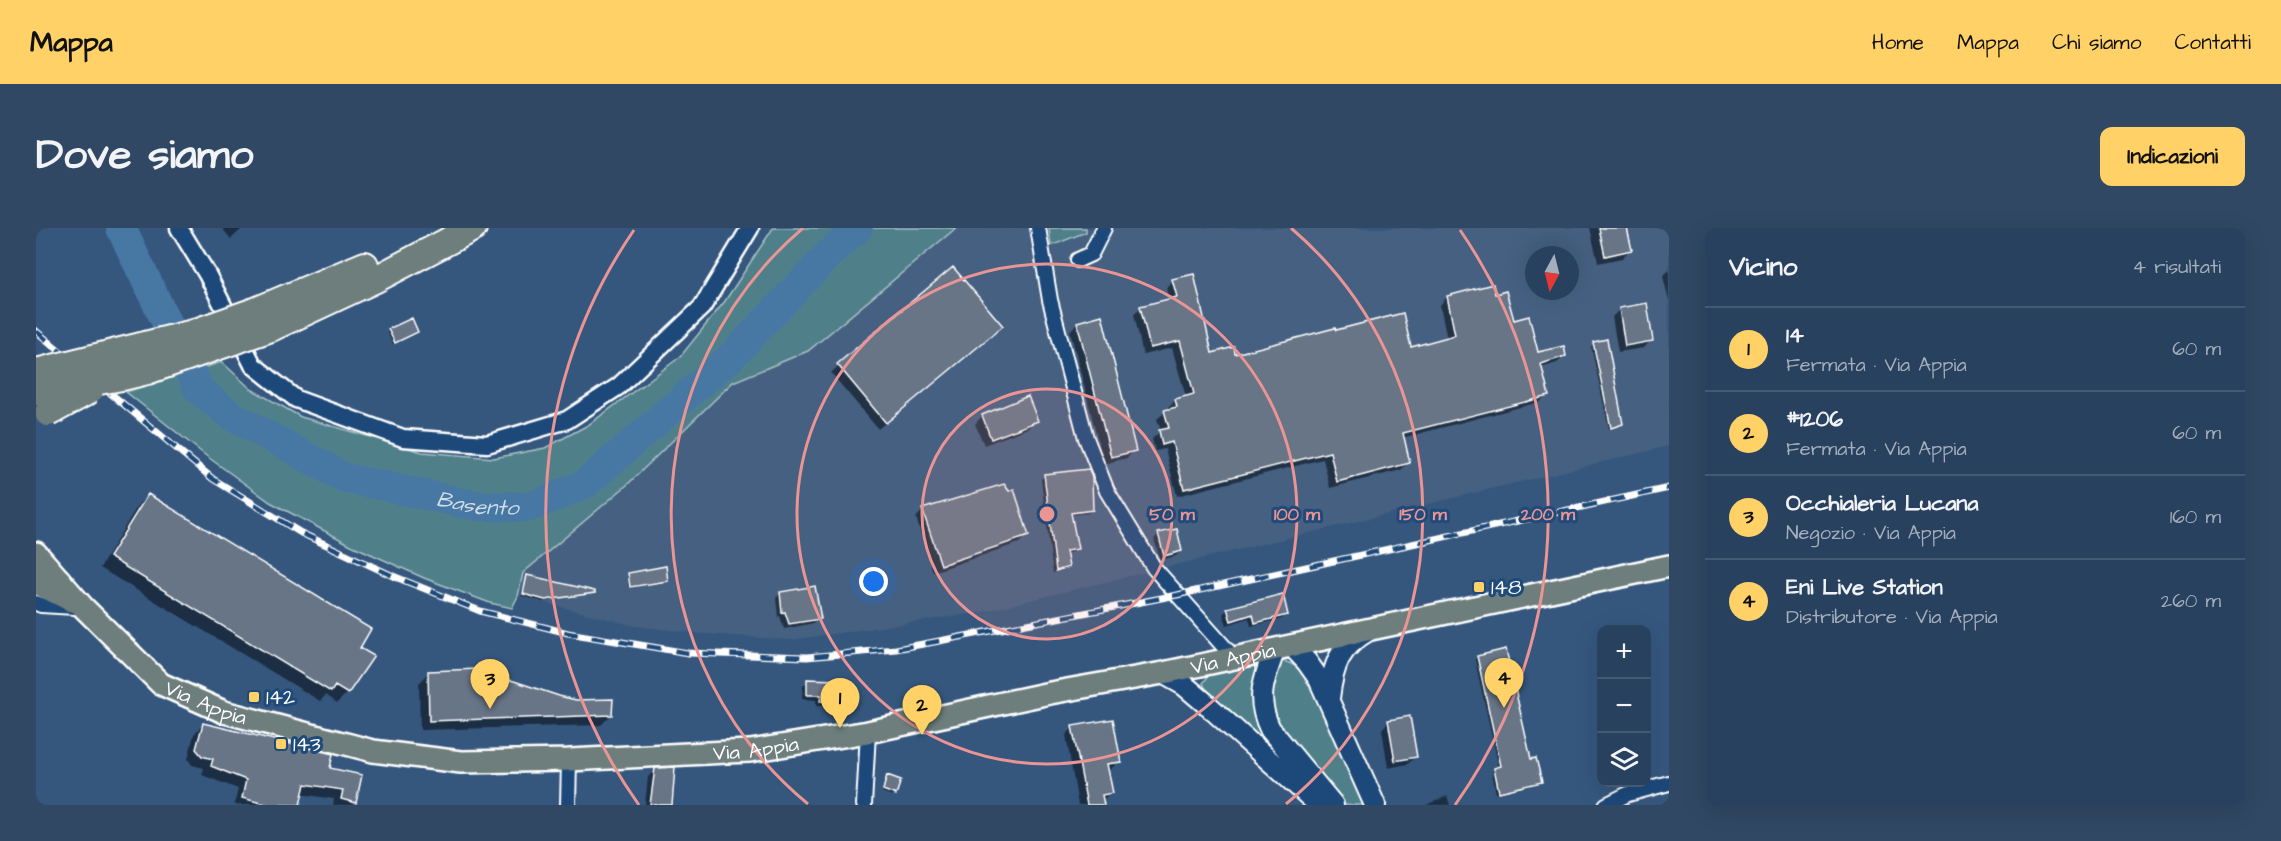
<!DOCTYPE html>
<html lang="it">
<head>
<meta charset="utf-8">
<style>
  body { margin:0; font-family:"Architects Daughter",sans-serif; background:#304864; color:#f1f3f6 }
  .controls { position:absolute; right:18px; bottom:18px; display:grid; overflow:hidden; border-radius:12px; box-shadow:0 6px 24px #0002 }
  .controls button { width:54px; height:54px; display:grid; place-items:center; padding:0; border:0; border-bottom:2px solid #445a73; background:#28415e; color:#f1f3f6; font:30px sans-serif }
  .compass { position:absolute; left:1489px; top:18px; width:54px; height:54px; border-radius:50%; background:#28415e; box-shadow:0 6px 24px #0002; rotate:187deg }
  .you { position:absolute; left:838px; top:354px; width:21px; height:21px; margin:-15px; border:4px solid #fff; border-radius:50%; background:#1a73e8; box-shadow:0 0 0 9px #1a73e833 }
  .badge { display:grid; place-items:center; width:39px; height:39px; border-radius:50%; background:#ffd166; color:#111; font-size:20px; font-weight:700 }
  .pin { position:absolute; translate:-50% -50px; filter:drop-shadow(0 2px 3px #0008) }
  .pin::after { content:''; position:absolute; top:32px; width:21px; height:18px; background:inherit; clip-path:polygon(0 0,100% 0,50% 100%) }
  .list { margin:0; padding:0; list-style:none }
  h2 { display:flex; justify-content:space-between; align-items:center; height:78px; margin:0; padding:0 24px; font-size:26px }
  h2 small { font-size:20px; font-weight:400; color:#a5afbc }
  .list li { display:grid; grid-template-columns:39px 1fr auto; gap:18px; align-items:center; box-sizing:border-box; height:84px; padding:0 24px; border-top:2px solid #445a73 }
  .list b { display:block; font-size:22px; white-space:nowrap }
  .list p { margin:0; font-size:20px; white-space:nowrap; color:#a5afbc }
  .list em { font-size:20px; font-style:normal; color:#a5afbc }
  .icon { flex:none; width:33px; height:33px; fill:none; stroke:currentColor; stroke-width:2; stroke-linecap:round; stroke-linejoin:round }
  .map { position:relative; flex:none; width:1633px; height:577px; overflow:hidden; border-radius:12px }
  header { display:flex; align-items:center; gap:36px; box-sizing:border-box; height:84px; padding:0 30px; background:#ffd166; color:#111 }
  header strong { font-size:28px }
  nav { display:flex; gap:33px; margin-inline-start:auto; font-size:21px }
  .intro { display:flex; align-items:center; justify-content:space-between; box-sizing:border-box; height:144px; padding:0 36px }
  h1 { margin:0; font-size:42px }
  .button { padding:15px 27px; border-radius:12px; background:#ffd166; color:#111; font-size:21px; font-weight:700 }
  main { display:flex; gap:36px; padding:0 36px }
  aside { flex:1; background:#28415e; border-radius:12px; box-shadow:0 6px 24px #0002 }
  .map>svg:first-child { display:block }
  .built { fill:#446081; fill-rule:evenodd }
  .green { fill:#50808a; stroke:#a8c0c4; stroke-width:1.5 }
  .shadow { fill:#0007 }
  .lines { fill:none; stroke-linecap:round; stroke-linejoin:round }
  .river { stroke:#4677a3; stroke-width:30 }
  .building { fill:#677487; stroke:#fff; stroke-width:1.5 }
  .minor-casing { stroke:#fff; stroke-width:18 }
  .tertiary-casing { stroke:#fff; stroke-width:21 }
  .secondary-casing { stroke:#fff; stroke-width:24 }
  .primary-casing { stroke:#fff; stroke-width:26 }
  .trunk-casing { stroke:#fff; stroke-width:27 }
  .motorway-casing { stroke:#fff; stroke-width:30 }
  .minor { stroke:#1f4a7a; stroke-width:14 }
  .tertiary { stroke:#1f4a7a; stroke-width:16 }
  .secondary { stroke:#1f4a7a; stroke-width:20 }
  .primary { stroke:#6d7e7c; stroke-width:21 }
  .trunk { stroke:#6d7e7c; stroke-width:22 }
  .motorway { stroke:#6d7e7c; stroke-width:26 }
  .rail-casing { stroke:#fff; stroke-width:7 }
  .rail { stroke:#1f4a7a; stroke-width:4.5; stroke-dasharray:14; stroke-linecap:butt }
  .motorway-bridge-casing { stroke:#fff; stroke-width:30; stroke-linecap:butt }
  .motorway-bridge { stroke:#6d7e7c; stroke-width:26 }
  .ring { fill:none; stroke:#ea9494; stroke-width:3 }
  .poi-dot { fill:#ffd166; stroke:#1f4a7a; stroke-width:2 }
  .labels { text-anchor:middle; stroke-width:6; stroke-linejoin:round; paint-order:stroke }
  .poi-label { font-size:21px; fill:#fff; stroke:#1f4a7a; text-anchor:start }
  .street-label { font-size:21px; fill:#fff; stroke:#1f4a7a }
  .water-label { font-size:22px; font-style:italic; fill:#d1dde8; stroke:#1f4a7a }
  .centre { fill:#ea9494; stroke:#1f4a7a; stroke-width:3 }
  .ring-label { font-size:18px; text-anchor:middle; font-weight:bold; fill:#ea9494; stroke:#1f4a7a; stroke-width:6; stroke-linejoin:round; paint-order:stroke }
</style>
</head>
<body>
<header>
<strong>Mappa</strong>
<nav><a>Home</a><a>Mappa</a><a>Chi siamo</a><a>Contatti</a></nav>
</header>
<div class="intro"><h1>Dove siamo</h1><a class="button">Indicazioni</a></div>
<main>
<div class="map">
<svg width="1633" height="577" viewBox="0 0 1633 577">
  <rect width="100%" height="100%" fill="#35577e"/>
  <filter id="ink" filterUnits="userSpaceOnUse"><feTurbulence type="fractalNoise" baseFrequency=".0167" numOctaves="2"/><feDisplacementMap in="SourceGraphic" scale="12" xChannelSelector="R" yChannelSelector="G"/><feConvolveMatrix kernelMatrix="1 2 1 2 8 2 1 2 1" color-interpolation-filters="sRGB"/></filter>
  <g filter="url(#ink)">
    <path class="built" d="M920,0H1013L1015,18L1049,4L1052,0H1633V218L941,385L755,412L668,406L599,398L482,368L487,345L591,257L697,154L772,123ZM1498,27H1534V63H1498Z"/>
    <path class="green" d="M737,0H920L772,123L697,154L591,257L487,345L482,368L476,380L454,375L388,350L315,317L234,274L169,227L90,164L186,134L215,161L265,189L386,224L458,230L509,220L552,197L644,129L689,73Z
      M1013,0H1050V4L1015,18Z
      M1246,433C1261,435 1269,448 1277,459L1329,577H1308L1236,491L1233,461L1240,437Z
      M1223,435C1219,448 1213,463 1216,477C1221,508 1255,539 1274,562L1173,470L1167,455L1174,446Z"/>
    <path class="shadow" d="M186,0H207L195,11Z
      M1554,0H1589L1594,22L1586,30L1562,35Z
      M1633,42V74L1627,48Z
      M1137,52L1174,127L1198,128L1299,104L1374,120L1411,111L1404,77L1411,69L1458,68L1501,126L1529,128L1521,135L1505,140L1512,167L1504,174L1366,210L1373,234L1365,242L1294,260L1287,231L1141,268L1129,221L1119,223L1116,211L1125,203L1121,191L1129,184L1133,182L1132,179L1140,172L1150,169L1136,120L1107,127L1098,86L1105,79L1133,72L1130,60Z
      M1584,81L1615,112L1608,120L1582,124L1576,89Z
      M1041,95L1098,222L1091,230L1068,236L1034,103Z
      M353,102L381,104L357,116L351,104Z
      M957,106L842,201L795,145L802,138Z
      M1569,113L1586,196L1573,201L1555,118Z
      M946,188L1000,192L992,200L948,217L939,196Z
      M1009,248L1056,282L1052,285L1034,287L1040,320L1036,324L1029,326L1032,338L1028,342L1017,345L1005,251Z
      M112,268L336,429L311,465L301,475L290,467L284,473L64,340L102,277Z
      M887,282L991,307L983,315L897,344L880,290Z
      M1123,306L1145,323L1140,328L1124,332L1118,311Z
      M593,346L631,352L628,355L593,360L591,348Z
      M492,349L557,364L507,374L485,368Z
      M745,365L783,390L778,395L748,401L744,388L742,389L740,370Z
      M1192,381L1250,386L1246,391L1215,398L1213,390L1191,397L1187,386Z
      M1441,429L1504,554L1501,556L1460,566L1456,544L1463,540L1439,432Z
      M393,445L441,447L540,473L575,487L565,497L384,502L383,455Z
      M772,453L799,473L794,478H780V472L766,471L767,458Z
      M1353,493L1379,529L1372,536L1352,540L1346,501Z
      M167,496L292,541L318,574L316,577H297L298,571L265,566L262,577H198L202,561L166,547L168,540L156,537L152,531L158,506Z
      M1037,500L1083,533L1075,541L1071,542L1075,565L1065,573L1066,577H1042L1030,507Z
      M619,542L633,577H609L612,549Z
      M851,549L858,566L856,568L846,564Z
      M1411,568L1414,577H1390Z"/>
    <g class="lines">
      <path class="river" id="s1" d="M85,0L163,162L196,188L309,250L442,278L494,279L549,256L697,127L794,25L822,0"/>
    </g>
    <path class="building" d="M1563,0H1591L1596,22L1569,28Z
      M917,39L967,98L850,195L801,136Z
      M1158,46L1176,125L1198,119L1199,126L1299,100L1300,102L1367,85L1375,119L1419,107L1411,68L1457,56L1459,66L1470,63L1478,92L1493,88L1502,124L1528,118L1530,128L1505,136L1513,168L1367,205L1374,235L1301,254L1294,224L1148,261L1136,214L1126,217L1123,202L1133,200L1128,182L1141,179L1139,171L1158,166L1144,113L1114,120L1104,78L1141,69L1136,51Z
      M1611,75L1617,113L1589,118L1583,80Z
      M1066,87L1100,223L1075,229L1041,94Z
      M376,90L382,104L359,115L352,101Z
      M1571,111L1587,196L1575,200L1557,114Z
      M992,168L1002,193L955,211L946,187Z
      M1053,241L1056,250L1057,282L1035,285L1042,321L1030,323L1033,339L1020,343L1008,246Z
      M968,256L973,263L978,261L993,308L905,337L886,281Z
      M112,266L335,401L324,420L338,428L312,466L299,458L295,464L73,329Z
      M1141,301L1146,323L1128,328L1122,305Z
      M630,338L632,353L594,359L592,345Z
      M491,347L559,363V365L509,372L487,366Z
      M779,358L785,391L753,396L749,384L746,385L744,364Z
      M1247,366L1252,387L1219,395L1217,386L1195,393L1191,380Z
      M1470,421L1495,531L1500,530L1506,554L1463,564L1458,540L1465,538L1441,428Z
      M442,441V446L478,453L523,468L540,472L577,471L576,487L393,493L392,443Z
      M771,451L801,452L800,474L784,473L785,467H771Z
      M1374,488L1381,529L1359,533L1352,492Z
      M1077,491L1085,534L1071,536L1077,565L1066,567L1068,577H1051L1036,498Z
      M167,495L297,526L294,540L326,547L320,575L305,571L307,562L269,556L264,577H233L206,570L210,552L175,538L177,531L166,528L160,521Z
      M639,539L636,577H614L619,540Z
      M851,547L865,552L860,567L847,562Z"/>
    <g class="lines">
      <defs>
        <path id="minor" d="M1002,0L1014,72L1022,103L1050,210L1071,263L1118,340L1198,430
          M1042,32L1055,26L1068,0
          M0,375L5,377L39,379
          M532,577L533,532
          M828,577L832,504
          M1570,577L1592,566L1633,555"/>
        <path id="tertiary" d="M143,0L171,46L217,137L260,171L367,210L451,216L531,192L583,158L666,79L714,0"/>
        <path id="secondary" d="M1256,418L1271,434L1283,451L1339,577
          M1239,421C1228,451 1219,470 1234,501L1297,577
          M1127,445L1148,457L1168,474L1283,577
          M1293,470C1297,437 1303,419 1333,402"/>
        <g id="primary">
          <path id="s2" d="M0,325L47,379L125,456L188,484L337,523L425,534L533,532L691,524L714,523L832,504L1014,465L1127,445L1633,338"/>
          <path d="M0,355L36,373"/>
        </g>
        <path id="trunk" d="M0,337L23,352"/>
        <path id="motorway" d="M219,83L329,37
          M235,100L338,52L437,0"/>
      </defs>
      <use href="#minor" class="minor-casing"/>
      <use href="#tertiary" class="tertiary-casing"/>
      <use href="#secondary" class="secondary-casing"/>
      <use href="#primary" class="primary-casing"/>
      <use href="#trunk" class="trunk-casing"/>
      <use href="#motorway" class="motorway-casing"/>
      <use href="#minor" class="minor"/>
      <use href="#tertiary" class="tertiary"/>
      <use href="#secondary" class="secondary"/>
      <use href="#primary" class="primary"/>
      <use href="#trunk" class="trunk"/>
      <use href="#motorway" class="motorway"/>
      <defs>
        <path id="rail" d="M0,103L177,251L265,305L357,348L444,383L532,405L652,425L771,429L860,421L898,414L1141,367L1633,260"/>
      </defs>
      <use href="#rail" class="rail-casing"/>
      <use href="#rail" class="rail"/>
      <defs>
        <path id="motorway-bridge" d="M0,144L157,105L219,83
          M0,164L86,149L111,143L235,100
          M12,185L54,162"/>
      </defs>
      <use href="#motorway-bridge" class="motorway-bridge-casing"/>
      <use href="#motorway-bridge" class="motorway-bridge"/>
    </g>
  </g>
  <circle cx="1011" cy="286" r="125" fill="#ea9494" fill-opacity=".12"/>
  <g class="ring">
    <circle cx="1011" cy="286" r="125"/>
    <circle cx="1011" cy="286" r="250"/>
    <path d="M772 576A376 376 0 0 1 767 0M1255 0A376 376 0 0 1 1250 576"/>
    <path d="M603 577A501 501 0 0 1 598 2M1424 2A501 501 0 0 1 1419 577"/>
  </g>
  <g class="poi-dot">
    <rect x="1437" y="353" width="12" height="12" rx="3"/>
    <rect x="212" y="463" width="12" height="12" rx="3"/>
    <rect x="239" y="510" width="12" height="12" rx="3"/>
  </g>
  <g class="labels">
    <g class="poi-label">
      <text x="1455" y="366">148</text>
      <text x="230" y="476">142</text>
      <text x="257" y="523">143</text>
    </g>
    <g class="street-label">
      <text dy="7" stroke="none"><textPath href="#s2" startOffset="1274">Via Appia</textPath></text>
      <text dy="7" stroke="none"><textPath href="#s2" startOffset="230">Via Appia</textPath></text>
      <text dy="7" stroke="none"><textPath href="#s2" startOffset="788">Via Appia</textPath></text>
    </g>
    <g class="water-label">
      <text dy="8" stroke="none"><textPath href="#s1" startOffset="486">Basento</textPath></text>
    </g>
  </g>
  <circle cx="1011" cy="286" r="9" class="centre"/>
  <g class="ring-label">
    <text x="1136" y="292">50 m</text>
    <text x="1261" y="292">100 m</text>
    <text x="1387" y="292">150 m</text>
    <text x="1512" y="292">200 m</text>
  </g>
</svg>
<div class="controls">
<button>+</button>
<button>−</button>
<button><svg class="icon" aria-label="layers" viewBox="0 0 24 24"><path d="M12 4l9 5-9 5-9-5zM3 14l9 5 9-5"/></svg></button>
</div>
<svg class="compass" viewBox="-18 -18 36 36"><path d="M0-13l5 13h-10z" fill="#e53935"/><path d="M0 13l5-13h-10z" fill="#a5afbc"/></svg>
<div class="you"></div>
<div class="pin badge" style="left:804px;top:500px">1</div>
<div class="pin badge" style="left:886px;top:507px">2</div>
<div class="pin badge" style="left:454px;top:481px">3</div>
<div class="pin badge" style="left:1468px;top:480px">4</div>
</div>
<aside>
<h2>Vicino<small>4 risultati</small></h2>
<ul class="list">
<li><span class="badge">1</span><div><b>14</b><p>Fermata · Via Appia</p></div><em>60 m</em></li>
<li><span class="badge">2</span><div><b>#1206</b><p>Fermata · Via Appia</p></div><em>60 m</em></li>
<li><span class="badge">3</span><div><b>Occhialeria Lucana</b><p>Negozio · Via Appia</p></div><em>160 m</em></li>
<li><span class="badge">4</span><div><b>Eni Live Station</b><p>Distributore · Via Appia</p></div><em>260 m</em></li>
</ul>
</aside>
</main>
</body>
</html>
